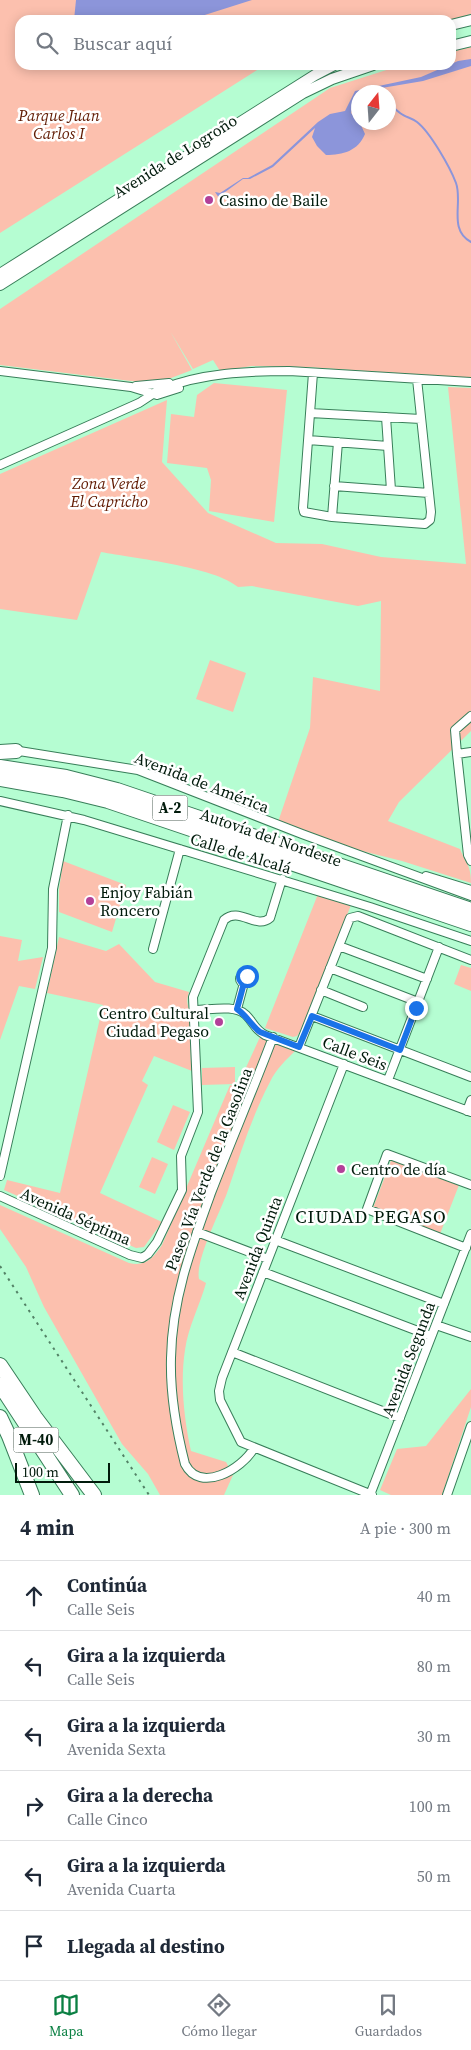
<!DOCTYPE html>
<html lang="es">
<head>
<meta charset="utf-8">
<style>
  body { margin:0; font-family:"Source Serif 4",serif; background:#f2f2f3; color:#1f2937 }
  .compass { position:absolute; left:351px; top:85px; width:45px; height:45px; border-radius:50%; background:#fff; box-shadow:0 2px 12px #0003; rotate:17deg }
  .scale { position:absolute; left:15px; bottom:12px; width:95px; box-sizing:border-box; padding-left:5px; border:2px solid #001a0b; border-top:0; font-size:14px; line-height:18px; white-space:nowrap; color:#001a0b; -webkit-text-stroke:4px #fff; paint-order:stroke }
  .stop { position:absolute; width:15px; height:15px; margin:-11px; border:4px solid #1a73e8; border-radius:50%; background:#fff }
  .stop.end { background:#1a73e8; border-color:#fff; box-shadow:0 1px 5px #0008 }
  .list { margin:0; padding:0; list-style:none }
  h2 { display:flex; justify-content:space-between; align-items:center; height:65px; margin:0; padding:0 20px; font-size:21px }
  h2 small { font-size:16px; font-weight:400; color:#747a83 }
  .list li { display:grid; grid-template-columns:32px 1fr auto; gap:15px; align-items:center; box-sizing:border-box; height:70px; padding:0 20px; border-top:1px solid #e0e1e3 }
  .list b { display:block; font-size:19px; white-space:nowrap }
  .list p { margin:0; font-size:16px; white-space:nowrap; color:#747a83 }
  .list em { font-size:16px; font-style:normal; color:#747a83 }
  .icon { flex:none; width:28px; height:28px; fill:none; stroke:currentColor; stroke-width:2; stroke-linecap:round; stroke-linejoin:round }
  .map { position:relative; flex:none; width:471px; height:1495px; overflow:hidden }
  .search { position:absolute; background:#fff; box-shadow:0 2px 12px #0003; left:15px; right:15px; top:15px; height:55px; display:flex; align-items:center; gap:12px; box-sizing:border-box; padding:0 18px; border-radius:15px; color:#747a83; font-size:19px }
  .sheet { height:485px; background:#fff }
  nav { display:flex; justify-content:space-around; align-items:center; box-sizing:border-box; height:70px; border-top:1px solid #e0e1e3; background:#fff; font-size:14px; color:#747a83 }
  nav a { display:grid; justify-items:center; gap:2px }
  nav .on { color:#0b8043 }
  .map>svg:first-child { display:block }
  .green { fill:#fcc0ae; fill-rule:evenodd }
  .water { fill:#8c95da }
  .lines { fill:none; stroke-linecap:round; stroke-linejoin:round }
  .stream { stroke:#8c95da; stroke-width:2 }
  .street-casing { stroke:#387e59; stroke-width:10 }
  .secondary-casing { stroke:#387e59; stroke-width:12 }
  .highway-casing { stroke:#387e59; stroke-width:16 }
  .street { stroke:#fff; stroke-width:8 }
  .secondary { stroke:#fff; stroke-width:10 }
  .highway { stroke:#fff; stroke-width:14 }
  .rail { stroke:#538266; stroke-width:2; stroke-dasharray:2.5 5; stroke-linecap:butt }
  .route { stroke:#1a73e8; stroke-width:6 }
  .poi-dot { fill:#b34099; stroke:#fff; stroke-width:2 }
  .labels { text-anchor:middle; stroke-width:5; stroke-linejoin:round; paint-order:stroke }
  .shield { fill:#fff; stroke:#4c5f54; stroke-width:1 }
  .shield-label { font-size:15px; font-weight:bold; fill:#001a0b }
  .park-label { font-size:16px; font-style:italic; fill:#601a02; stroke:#fff }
  .street-label { font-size:16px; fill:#001a0b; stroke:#fff }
  .poi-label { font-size:16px; fill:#001a0b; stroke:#fff; text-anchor:start }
  .neighbourhood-label { font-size:18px; letter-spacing:1px; fill:#001a0b; stroke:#fff }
</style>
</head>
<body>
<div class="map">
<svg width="471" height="1495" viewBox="0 0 471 1495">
  <rect width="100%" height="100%" fill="#b5fdd2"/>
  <path class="green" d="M0,0H471V14L451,20H20V65H265L0,233Z
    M471,47V378L307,367L252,366L220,371L213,360L193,369L170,331L192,370L166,380L139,382L0,365V309L330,88L402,65H451V52ZM358,92H388V122H358Z
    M214,383L287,390L274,522L209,511L211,480L207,468L167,463L171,414L194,417L197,395Z
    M448,387L471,388V731L399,802L388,821L460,849C466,864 471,865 471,883L402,861L342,846L278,822L310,728L313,677L380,691L381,601L358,606L252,586L238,587C215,567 133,558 101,552L77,620L0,609V474L167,400L162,462L208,513L276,543L322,544L381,557L466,564Z
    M210,660L246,673L233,712L196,699Z
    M63,861L126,885L112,932L59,912V890Z
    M318,894L351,905L301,1030L297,1036L293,1037L265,1028Z
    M0,936L22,940L18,961L43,957L35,989L19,986L0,1040Z
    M59,937L106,951L119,944L155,982L189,992C185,1004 189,1005 190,1015C192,1034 189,1052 192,1071L154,1056L142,1081L148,1085L100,1193L162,1222L144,1247L136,1248L4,1190L7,1180L60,1193L103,1005L47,993Z
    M461,965L471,968V991L454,984Z
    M260,1037L296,1050C286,1060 276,1069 270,1082C251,1118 240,1155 227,1193C220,1212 195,1261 199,1279L206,1283C200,1305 188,1327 185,1350C180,1382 184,1419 191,1451L226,1462L233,1475L224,1495H160L148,1474L122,1444L44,1307L26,1267L0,1229V1205L129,1263C146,1267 153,1258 162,1245L230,1085L237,1087Z
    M235,1067V1084L202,1085V1068Z
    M173,1105L190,1112L174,1150L157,1142Z
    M152,1157L168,1164L155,1194L139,1187Z
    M392,1158L459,1185L440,1234L373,1208Z
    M471,1389V1407L442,1495H391L380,1490L397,1449L426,1446Z"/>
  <path class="water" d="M76,0H252L189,20H74Z
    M471,59V66L423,81L358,92L351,113L360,123L365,134C358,151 343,155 326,155L317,146L312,137L315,128L273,167L250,179H243L221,195L219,198L215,192L220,193L243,178H248L272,165L318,122L330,114L345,111L355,91L421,77L458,61Z"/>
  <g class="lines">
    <path class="stream" d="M376,91L378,92
      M388,103C392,106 396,110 400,113C405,117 412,118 417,122C430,132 450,167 456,183C463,202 448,230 471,242"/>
    <defs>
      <path id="street" d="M0,371L131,387L157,395L179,388
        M313,373L303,508L304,512L332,517L425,524L430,520L431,512L417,379
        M136,386L169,383
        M310,413L421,419
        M386,417L391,490
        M308,440L388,446
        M0,465L139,403C146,399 154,392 162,389C201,373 248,371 289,371L471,382
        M334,486L429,493
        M332,517L338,442
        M13,750L138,770L302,834L471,896
        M471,752L457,754L468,855L471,861
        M457,754L455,730L471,716
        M0,801L84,820L370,907L471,941
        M426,876L471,890
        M339,946L427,979
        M153,949L180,849
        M330,968L418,1002
        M240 979a4 4 0 1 1 8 0a4 4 0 1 1-8 0Z
        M321,990L363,1007
        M237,1009L244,983
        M195,1010C210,1010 235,1004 246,1015C254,1023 254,1029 265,1035L471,1112
        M312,1016L471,1077
        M299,1047L350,918L358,916L471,960
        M344,1064L222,1378L219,1391L220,1400L241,1442L372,1495
        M388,1080L439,947
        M467,1111L471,1100
        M0,1176L52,948L53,889L68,815
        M0,1196L130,1255L142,1258L148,1254L157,1242L182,1190L181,1156L198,1112L193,997L224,920C239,906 256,930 270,918L282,879
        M197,1232L268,1259
        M275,1240L444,1304
        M466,1248L367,1209L387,1154L471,1185
        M263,1272L431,1336
        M436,1325L471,1337
        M232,1352L400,1418
        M254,1448C242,1469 200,1494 185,1464C176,1429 170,1394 171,1358C172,1299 191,1248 211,1193C231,1141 253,1090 273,1037
        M370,1495L471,1234
        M447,1495L471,1426"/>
      <path id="secondary" d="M451,25L471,20
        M451,46L471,41
        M0,274L315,75L334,65
        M0,285L303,93L332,79L373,65"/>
      <path id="highway" d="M0,752L16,751
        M0,767L66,777L117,790L471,910
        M0,779L63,790L108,801L471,924
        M0,1365L35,1417L94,1495
        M0,1385L72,1495
        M0,1417L9,1436L32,1495"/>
    </defs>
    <use href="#street" class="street-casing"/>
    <use href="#secondary" class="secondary-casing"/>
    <use href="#highway" class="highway-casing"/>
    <use href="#street" class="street"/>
    <use href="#secondary" class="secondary"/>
    <use href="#highway" class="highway"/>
    <path class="rail" d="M0,1266L149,1495"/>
  </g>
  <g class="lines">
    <path class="route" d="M247,976L248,980L244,983L237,1009C247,1016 251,1025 260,1032L299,1047L312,1016L400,1050L416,1008"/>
  </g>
  <g class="poi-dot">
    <circle cx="209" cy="200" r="5"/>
    <circle cx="90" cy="901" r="5"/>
    <circle cx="219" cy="1022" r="5"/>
    <circle cx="341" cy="1169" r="5"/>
  </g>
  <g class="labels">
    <g class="shield">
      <rect x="152.5" y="795.5" width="35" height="25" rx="4"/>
      <rect x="13.5" y="1427.5" width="45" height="25" rx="4"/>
    </g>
    <g class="shield-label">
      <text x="170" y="813">A-2</text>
      <text x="36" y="1445">M-40</text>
    </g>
    <g class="park-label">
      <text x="59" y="121">Parque Juan<tspan x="59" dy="18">Carlos I</tspan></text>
      <text x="109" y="489">Zona Verde<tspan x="109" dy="18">El Capricho</tspan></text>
    </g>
    <g class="street-label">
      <text transform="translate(175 156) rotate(-32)" y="6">Avenida de Logroño</text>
      <text transform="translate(202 782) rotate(21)" y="6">Avenida de América</text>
      <text transform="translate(271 837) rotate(19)" y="6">Autovía del Nordeste</text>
      <text transform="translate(241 853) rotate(17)" y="6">Calle de Alcalá</text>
      <text transform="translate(355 1053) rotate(21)" y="6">Calle Seis</text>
      <text transform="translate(208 1169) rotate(-69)" y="6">Paseo Vía Verde de la Gasolina</text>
      <text transform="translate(76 1216) rotate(24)" y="6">Avenida Séptima</text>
      <text transform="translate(257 1248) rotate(-69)" y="6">Avenida Quinta</text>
      <text transform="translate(408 1359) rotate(-69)" y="6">Avenida Segunda</text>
    </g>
    <g class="poi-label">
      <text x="219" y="206">Casino de Baile</text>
      <text x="100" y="898">Enjoy Fabián<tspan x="100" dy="18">Roncero</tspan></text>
      <text x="209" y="1019" text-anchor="end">Centro Cultural<tspan x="209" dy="18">Ciudad Pegaso</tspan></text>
      <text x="351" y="1175">Centro de día</text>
    </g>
    <g class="neighbourhood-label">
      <text x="371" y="1223">CIUDAD PEGASO</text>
    </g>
  </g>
</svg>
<svg class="compass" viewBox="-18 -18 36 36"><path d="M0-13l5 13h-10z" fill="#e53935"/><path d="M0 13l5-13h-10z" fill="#747a83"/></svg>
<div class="scale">100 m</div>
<div class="stop" style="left:247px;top:976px"></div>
<div class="stop end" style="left:416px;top:1008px"></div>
<div class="search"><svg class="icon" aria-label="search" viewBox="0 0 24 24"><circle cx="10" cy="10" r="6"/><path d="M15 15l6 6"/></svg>Buscar aquí</div>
</div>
<section class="sheet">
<h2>4 min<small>A pie · 300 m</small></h2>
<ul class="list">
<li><svg class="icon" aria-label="ahead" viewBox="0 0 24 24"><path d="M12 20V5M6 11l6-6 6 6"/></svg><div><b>Continúa</b><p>Calle Seis</p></div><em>40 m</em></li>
<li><svg class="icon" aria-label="left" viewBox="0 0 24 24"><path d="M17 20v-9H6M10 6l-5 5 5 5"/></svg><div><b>Gira a la izquierda</b><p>Calle Seis</p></div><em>80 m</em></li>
<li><svg class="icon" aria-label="left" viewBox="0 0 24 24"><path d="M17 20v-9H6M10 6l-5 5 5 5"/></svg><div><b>Gira a la izquierda</b><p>Avenida Sexta</p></div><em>30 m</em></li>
<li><svg class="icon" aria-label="right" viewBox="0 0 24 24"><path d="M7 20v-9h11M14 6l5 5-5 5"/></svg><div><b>Gira a la derecha</b><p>Calle Cinco</p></div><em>100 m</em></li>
<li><svg class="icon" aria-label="left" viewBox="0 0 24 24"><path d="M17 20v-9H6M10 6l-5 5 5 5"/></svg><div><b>Gira a la izquierda</b><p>Avenida Cuarta</p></div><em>50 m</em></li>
<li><svg class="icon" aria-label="arrive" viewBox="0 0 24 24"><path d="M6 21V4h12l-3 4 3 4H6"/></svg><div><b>Llegada al destino</b></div></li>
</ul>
</section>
<nav>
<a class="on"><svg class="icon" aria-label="map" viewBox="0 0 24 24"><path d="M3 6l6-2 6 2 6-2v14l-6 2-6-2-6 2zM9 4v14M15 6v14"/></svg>Mapa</a>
<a><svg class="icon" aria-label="directions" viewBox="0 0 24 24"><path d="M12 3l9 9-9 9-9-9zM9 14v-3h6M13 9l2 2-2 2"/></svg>Cómo llegar</a>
<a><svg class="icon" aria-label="saved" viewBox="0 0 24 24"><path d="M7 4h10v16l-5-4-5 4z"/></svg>Guardados</a>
</nav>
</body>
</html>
